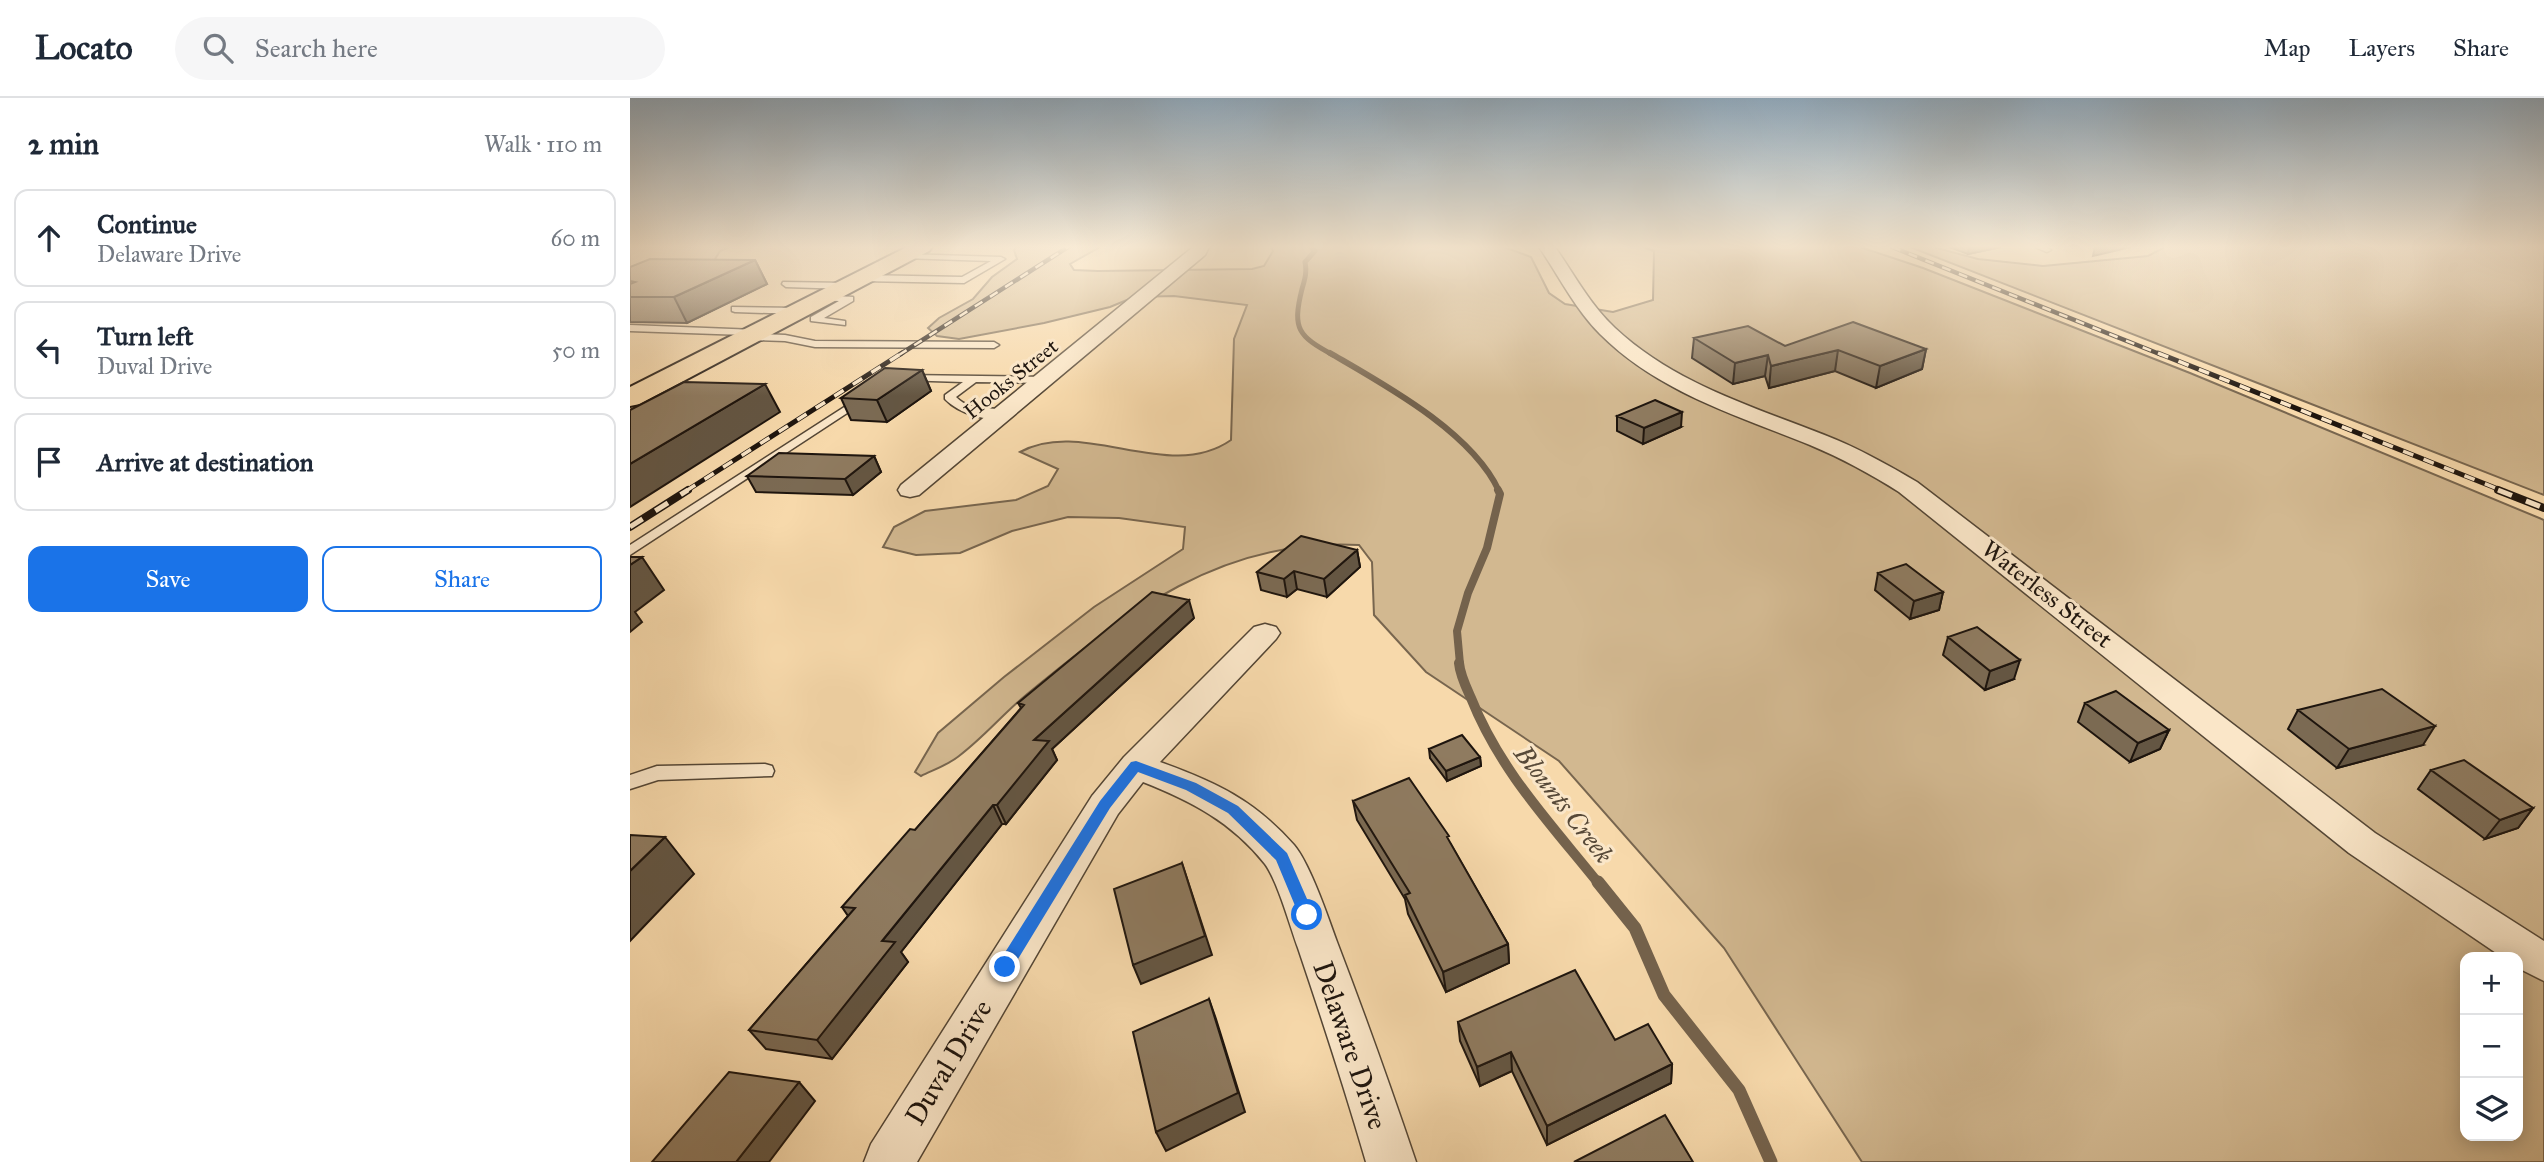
<!DOCTYPE html>
<html lang="en">
<head>
<meta charset="utf-8">
<style>
  body { margin:0; font-family:"IM FELL Great Primer",serif; background:#f6f6f7; color:#1f2937 }
  .controls { position:absolute; right:21px; bottom:21px; display:grid; overflow:hidden; border-radius:14px; box-shadow:0 4px 18px #0003 }
  .controls button { width:63px; height:63px; display:grid; place-items:center; padding:0; border:0; border-bottom:2px solid #e0e1e3; background:#fff; color:#1f2937; font:35px sans-serif }
  .stop { position:absolute; width:21px; height:21px; margin:-16px; border:5px solid #1a73e8; border-radius:50%; background:#fff }
  .stop.end { background:#1a73e8; border-color:#fff; box-shadow:0 2px 7px #0008 }
  .list { margin:0; padding:0; list-style:none }
  h2 { display:flex; justify-content:space-between; align-items:center; height:91px; margin:0; padding:0 28px; font-size:30px }
  h2 small { font-size:23px; font-weight:400; color:#747a83 }
  .list li { display:grid; grid-template-columns:46px 1fr auto; gap:21px; align-items:center; box-sizing:border-box; height:98px; margin:0 14px 14px; padding:0 14px; border:2px solid #e0e1e3; border-radius:14px }
  .list b { display:block; font-size:26px; white-space:nowrap }
  .list p { margin:0; font-size:23px; white-space:nowrap; color:#747a83 }
  .list em { font-size:23px; font-style:normal; color:#747a83 }
  .actions { display:flex; gap:14px; padding:21px 28px }
  .actions a { flex:1; padding:16px 0; border:2px solid #1a73e8; border-radius:14px; text-align:center; font-size:24px; color:#1a73e8 }
  .actions .main { background:#1a73e8; color:#fff }
  .icon { flex:none; width:38px; height:38px; fill:none; stroke:currentColor; stroke-width:2; stroke-linecap:round; stroke-linejoin:round }
  .map { position:relative; flex:none; width:1914px; height:1064px; overflow:hidden }
  header { display:flex; align-items:center; gap:42px; box-sizing:border-box; height:98px; padding:0 35px; background:#fff; border-bottom:2px solid #e0e1e3 }
  header strong { font-size:33px }
  nav { display:flex; gap:38px; margin-inline-start:auto; font-size:24px }
  .search { width:490px; height:63px; background:#f6f6f7; display:flex; align-items:center; gap:18px; box-sizing:border-box; padding:0 24px; border-radius:38px; color:#747a83; font-size:26px }
  main { display:flex }
  aside { flex:1; background:#fff }
  .map>svg:first-child { display:block }
  .green { fill:#d2b890; stroke:#78664f; stroke-width:2; fill-rule:evenodd }
  .lines { fill:none; stroke-linecap:round; stroke-linejoin:round }
  .stream-far4 { stroke:#74624c; stroke-width:5 }
  .stream-far3 { stroke:#74624c; stroke-width:6 }
  .stream-far2 { stroke:#74624c; stroke-width:8 }
  .stream-far1 { stroke:#74624c; stroke-width:10 }
  .stream { stroke:#74624c; stroke-width:13 }
  .service-casing { stroke:#544635; stroke-width:3 }
  .minor-casing { stroke:#544635; stroke-width:3 }
  .primary-casing { stroke:#1e150e; stroke-width:4 }
  .service { fill:#fae6c8; fill-rule:evenodd }
  .minor { fill:#fae6c8; fill-rule:evenodd }
  .primary { fill:#f7d9ab; fill-rule:evenodd }
  .rail-far2-casing { stroke:#1e150e; stroke-width:4.5 }
  .rail-far1-casing { stroke:#1e150e; stroke-width:5 }
  .rail-casing { stroke:#1e150e; stroke-width:8 }
  .rail-far2 { stroke:#fae6c8; stroke-width:2.5; stroke-dasharray:9; stroke-linecap:butt }
  .rail-far1 { stroke:#fae6c8; stroke-width:3.5; stroke-dasharray:11; stroke-linecap:butt }
  .rail { stroke:#fae6c8; stroke-width:5; stroke-dasharray:15; stroke-linecap:butt }
  .wall { fill:#7b6a53; stroke:#1e150e; stroke-width:2 }
  .shaded-wall { fill:#645643; stroke:#1e150e; stroke-width:2 }
  .building { fill:#8f7b60; stroke:#1e150e; stroke-width:2 }
  .route { fill:#1a73e8 }
  .labels { text-anchor:middle; stroke-width:6; stroke-linejoin:round; paint-order:stroke }
  .far-street-label { font-size:21px; fill:#1e150e; stroke:#fae6c8 }
  .street-label { font-size:24px; fill:#1e150e; stroke:#fae6c8 }
  .water-label { font-size:26px; font-style:italic; fill:#574938; stroke:#fae6c8 }
  .near-street-label { font-size:28px; fill:#1e150e; stroke:#fae6c8 }
</style>
</head>
<body>
<header>
<strong>Locato</strong>
<div class="search"><svg class="icon" aria-label="search" viewBox="0 0 24 24"><circle cx="10" cy="10" r="6"/><path d="M15 15l6 6"/></svg>Search here</div>
<nav><a>Map</a><a>Layers</a><a>Share</a></nav>
</header>
<main>
<aside>
<h2>2 min<small>Walk · 110 m</small></h2>
<ul class="list">
<li><svg class="icon" aria-label="ahead" viewBox="0 0 24 24"><path d="M12 20V5M6 11l6-6 6 6"/></svg><div><b>Continue</b><p>Delaware Drive</p></div><em>60 m</em></li>
<li><svg class="icon" aria-label="left" viewBox="0 0 24 24"><path d="M17 20v-9H6M10 6l-5 5 5 5"/></svg><div><b>Turn left</b><p>Duval Drive</p></div><em>50 m</em></li>
<li><svg class="icon" aria-label="arrive" viewBox="0 0 24 24"><path d="M6 21V4h12l-3 4 3 4H6"/></svg><div><b>Arrive at destination</b></div></li>
</ul>
<div class="actions"><a class="main">Save</a><a>Share</a></div>
</aside>
<div class="map">
<svg width="1914" height="1064" viewBox="0 0 1914 1064">
  <rect width="100%" height="100%" fill="#f7d9ab"/>
  <filter id="stains"><feTurbulence type="fractalNoise" baseFrequency=".00286" numOctaves="4"/><feColorMatrix values="0 0 0 0 .2 0 0 0 0 .09 0 0 0 0 .02 0 0 0 .5 -.17"/></filter>
  <radialGradient id="worn" r=".72"><stop offset=".6" stop-color="#630" stop-opacity="0"/><stop offset="1" stop-color="#630" stop-opacity=".3"/></radialGradient>
  <path class="green" d="M0,149H100L90,153L82,166L0,180Z
    M386,149H470L440,166L444,172L468,173L622,171L634,168L643,153L641,149H874L901,159L919,195L935,206L983,214L1023,202L1024,153L1013,149H1230L1293,170L1560,275L1914,422V1064H1232L1094,850L929,663L796,574L744,517L742,464L729,447C592,439 496,515 396,597C373,616 353,640 329,658C318,667 303,672 291,678L285,674L308,635L374,579L464,509L553,451L555,429L489,420L438,419L382,433L330,455L286,457L253,449L264,429L295,413L386,402L418,388L428,371L390,354C454,319 538,386 601,342L604,241L617,207L544,198L504,199L480,209L414,225L329,241L307,238L298,230L309,220L343,201L362,179L387,161L384,152ZM1835,859H1888V1038H1835Z
    M1280,149H1303L1348,161L1413,168L1518,158L1535,149H1914V397Z"/>
  <g class="lines">
    <path class="stream-far4" d="M681,149L685,153L675,164C677,174 675,181 672,191C662,231 668,238 703,257"/>
    <path class="stream-far3" d="M700,255C755,287 842,334 869,393"/>
    <path class="stream-far2" d="M830,566L827,533L838,495L857,450L870,396L868,392"/>
    <path class="stream-far1" d="M829,565C830,577 836,589 841,600C870,673 921,726 969,786"/>
    <path class="stream" d="M968,784L1005,830L1034,897L1109,992L1141,1064"/>
    <defs>
      <path id="service" d="M1405,149H1416L1421,152L1417,154Z
        M275,156L371,159L375,161L334,185L232,183L228,180L232,177L332,179L361,163L272,160V156Z
        M153,184L217,185L221,188L217,191L156,189L152,186Z
        M193,197L223,199V203L194,220L215,223V227L181,223V219L209,203L190,202L188,200Z
        M102,209L169,210L174,213L169,216L105,214L102,213Z
        M0,227L127,232L130,233L131,236L155,237L185,243L364,244L369,247L364,250L185,249L155,243L119,242L116,241L115,237L0,233Z
        M274,277L415,279L420,282L415,285L346,284L326,299C344,317 364,305 380,316C363,328 328,315 315,301V297L333,284L270,282L269,280Z
        M233,297L237,298V302L0,457V447Z
        M135,666L142,668L144,673L142,678L28,682L0,691V677L27,668Z"/>
      <path id="minor" d="M563,149H579L575,157L289,397L280,399L271,397L268,392L271,387Z
        M909,149H925C944,176 960,207 985,230C1045,286 1122,308 1197,338C1228,350 1258,367 1287,384L1745,735L1914,843V883L1888,870V859H1872L1719,755L1269,394C1241,376 1211,360 1180,347C1106,317 1028,294 970,236C945,211 929,178 909,149Z
        M635,526L646,529L650,535L646,541L530,664C586,684 624,702 664,747C680,766 698,819 707,844C735,917 761,990 786,1064H736C715,992 692,921 668,850C660,828 648,784 635,766C602,724 561,703 513,684L488,716L287,1064H234L241,1046L462,698L494,659L624,529Z"/>
      <path id="primary" d="M277,149H302L299,153L10,306L0,308V289Z"/>
    </defs>
    <use href="#service" class="service-casing"/>
    <use href="#minor" class="minor-casing"/>
    <use href="#primary" class="primary-casing"/>
    <use href="#service" class="service"/>
    <use href="#minor" class="minor"/>
    <use href="#primary" class="primary"/>
    <defs>
      <path id="rail-far2" d="M1262,149L1532,257
        M269,257L438,149"/>
      <path id="rail-far1" d="M1528,255L1873,393
        M56,393L272,255"/>
      <path id="rail" d="M1868,392L1914,410
        M0,429L58,392"/>
    </defs>
    <use href="#rail-far2" class="rail-far2-casing"/>
    <use href="#rail-far1" class="rail-far1-casing"/>
    <use href="#rail" class="rail-casing"/>
    <use href="#rail-far2" class="rail-far2"/>
    <use href="#rail-far1" class="rail-far1"/>
    <use href="#rail" class="rail"/>
  </g>
  <path class="wall" d="M1319,149H1371L1338,156Z
    M125,162L137,186L57,225L0,224V169Z
    M1064,240L1155,248L1296,251L1292,271L1246,290L1205,273L1139,290L1135,278L1103,286L1062,260Z
    M292,272L301,293L257,324L221,322L211,300Z
    M987,318L1051,329L1013,346L987,333Z
    M244,358L251,374L223,397L126,394L117,378Z
    M727,452L730,469L697,499L667,491L657,499L631,492L627,474Z
    M1248,475L1313,494L1309,512L1280,521L1245,492Z
    M564,520L422,651L427,662L376,726H372L271,854L278,864L202,961L136,951L119,932L218,818L212,809L285,732L391,610L388,605Z
    M1318,539L1384,581L1355,592L1313,557Z
    M1455,605L1539,632L1530,651L1500,664L1448,624Z
    M1668,612L1793,647L1707,670L1658,631Z
    M799,651L850,659L851,668L817,683L800,660Z
    M1801,672L1903,710L1888,730L1855,741L1788,691Z
    M723,703L820,745L878,846L879,865L816,894L778,816L775,801L727,722Z
    M828,924L985,942L1042,966L1041,985L917,1047L882,973L850,988L830,943Z"/>
  <path class="shaded-wall" d="M1339,149H1371L1338,156Z
    M1465,149H1501L1463,158Z
    M125,162L137,186L57,225L44,199Z
    M1296,251L1292,271L1246,290L1250,268Z
    M1208,252L1205,273L1139,290L1141,268Z
    M1138,257L1135,278L1103,286L1105,265Z
    M292,272L301,293L257,324L247,302Z
    M135,286L150,314L0,409V366Z
    M1052,314L1051,329L1013,346L1014,330Z
    M244,358L251,374L223,397L215,381Z
    M727,452L730,469L697,499L694,481Z
    M12,459L34,492L5,514L12,524L0,534V467Z
    M664,473L667,491L657,499L654,481Z
    M1313,494L1309,512L1280,521L1284,503Z
    M559,502L564,520L422,651L427,662L376,726L367,707L404,642Z
    M1390,562L1384,581L1355,592L1360,573Z
    M1805,628L1793,647L1707,670L1719,651Z
    M1539,632L1530,651L1500,664L1508,645Z
    M850,659L851,668L817,683L816,673Z
    M363,707L372,726L271,854L278,864L202,961L187,942L252,843Z
    M1903,710L1888,730L1855,741L1870,722Z
    M35,739L64,776L0,843V773Z
    M552,765L582,857L511,886L503,867Z
    M878,846L879,865L816,894L813,874Z
    M579,901L586,921L615,1014L536,1053L526,1034Z
    M881,954L882,973L850,988L847,969Z
    M1042,966L1041,985L917,1047V1028Z
    M169,984L185,1003L139,1064H106Z"/>
  <path class="building" d="M20,161L125,162L44,199H0V186L5,184L0,183V169Z
    M1223,224L1296,251L1250,268L1208,252L1141,268L1138,257L1105,265L1064,240L1118,228L1155,248Z
    M255,270L292,272L247,302L211,300Z
    M54,284L135,286L0,366V312Z
    M1025,302L1052,314L1014,330L987,318Z
    M149,355L244,358L215,381L117,378Z
    M671,438L727,452L694,481L664,473L654,481L627,474Z
    M0,459H12L0,467Z
    M1276,466L1313,494L1284,503L1248,475Z
    M522,494L559,502L404,642L419,643L367,707H363L252,843L265,844L187,942L119,932L225,810L212,809L280,731L285,732L394,607L388,605Z
    M1347,529L1390,562L1360,573L1318,539Z
    M1752,591L1805,628L1719,651L1668,612Z
    M1486,593L1539,632L1508,645L1455,605Z
    M832,637L850,659L816,673L799,651Z
    M1834,662L1903,710L1870,722L1801,672Z
    M779,680L819,738L817,739L878,846L813,874L775,797L780,795L723,703Z
    M0,737L35,739L0,773Z
    M552,765L575,838L503,867L484,791Z
    M945,872L985,942L1018,926L1042,966L917,1028L881,954L847,969L828,924Z
    M579,901L608,995L526,1034L503,934Z
    M99,974L169,984L106,1064H22Z
    M1035,1017L1063,1064H944Z"/>
  <linearGradient id="sky" x2="0" y2="1"><stop stop-color="#90a8ba"/><stop offset="0.5" stop-color="#fbeed9"/><stop offset="1" stop-color="#fbeed9" stop-opacity="0"/></linearGradient>
  <rect width="1914" height="298" fill="url(#sky)"/>
  <path class="route" d="M506,663L566,685L608,708L657,755L684,817L682,822H671L646,762L598,715L556,692L508,674L480,710L380,874H369L367,869L369,864L470,703L501,664Z"/>
  <g class="labels">
    <g class="far-street-label">
      <text transform="translate(381 281) rotate(-39)" y="7">Hooks Street</text>
    </g>
    <g class="street-label">
      <text transform="translate(1417 496) rotate(38)" y="8">Waterless Street</text>
    </g>
    <g class="water-label">
      <text transform="translate(934 706) rotate(52)" y="9">Blounts Creek</text>
    </g>
    <g class="near-street-label">
      <text transform="translate(721 947) rotate(71)" y="10">Delaware Drive</text>
      <text transform="translate(318 964) rotate(-59)" y="10">Duval Drive</text>
    </g>
  </g>
  <rect width="100%" height="100%" filter="url(#stains)"/>
  <rect width="100%" height="100%" fill="url(#worn)"/>
</svg>
<div class="controls">
<button>+</button>
<button>−</button>
<button><svg class="icon" aria-label="layers" viewBox="0 0 24 24"><path d="M12 4l9 5-9 5-9-5zM3 14l9 5 9-5"/></svg></button>
</div>
<div class="stop" style="left:677px;top:817px"></div>
<div class="stop end" style="left:375px;top:869px"></div>
</div>
</main>
</body>
</html>
